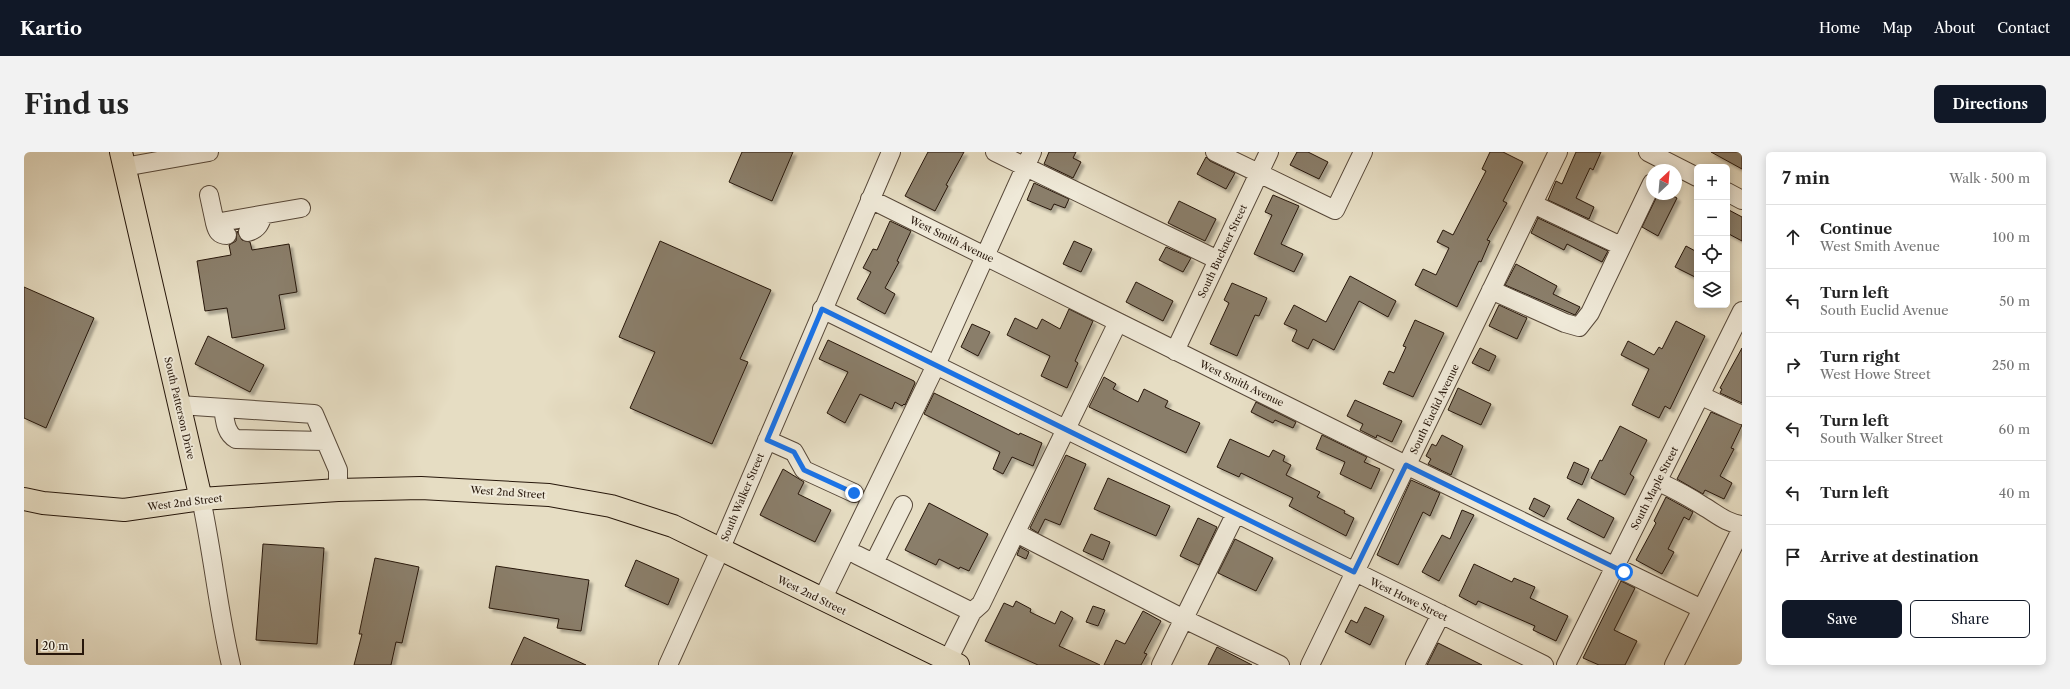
<!DOCTYPE html>
<html lang="en">
<head>
<meta charset="utf-8">
<style>
  body { margin:0; font-family:"Libre Caslon Text",serif; background:#f2f2f2; color:#222 }
  .controls { position:absolute; right:12px; top:12px; display:grid; overflow:hidden; border-radius:6px; box-shadow:0 2px 10px #0003 }
  .controls button { width:36px; height:36px; display:grid; place-items:center; padding:0; border:0; border-bottom:1px solid #e0e0e0; background:#fff; color:#222; font:20px sans-serif }
  .compass { position:absolute; left:1622px; top:12px; width:36px; height:36px; border-radius:50%; background:#fff; box-shadow:0 2px 10px #0003; rotate:26deg }
  .scale { position:absolute; left:12px; bottom:10px; width:48px; box-sizing:border-box; padding-left:4px; border:2px solid #27170b; border-top:0; font-size:11px; line-height:14px; white-space:nowrap; color:#27170b; -webkit-text-stroke:3px #efe9d8; paint-order:stroke }
  .stop { position:absolute; width:12px; height:12px; margin:-9px; border:3px solid #1a73e8; border-radius:50%; background:#fff }
  .stop.end { background:#1a73e8; border-color:#fff; box-shadow:0 1px 4px #0008 }
  .list { margin:0; padding:0; list-style:none }
  h2 { display:flex; justify-content:space-between; align-items:center; height:52px; margin:0; padding:0 16px; font-size:17px }
  h2 small { font-size:13px; font-weight:400; color:#767676 }
  .list li { display:grid; grid-template-columns:26px 1fr auto; gap:12px; align-items:center; box-sizing:border-box; height:64px; padding:0 16px; border-top:1px solid #e0e0e0 }
  .list b { display:block; font-size:15px; white-space:nowrap }
  .list p { margin:0; font-size:13px; white-space:nowrap; color:#767676 }
  .list em { font-size:13px; font-style:normal; color:#767676 }
  .actions { display:flex; gap:8px; padding:12px 16px }
  .actions a { flex:1; padding:9px 0; border:1px solid #111827; border-radius:6px; text-align:center; font-size:14px; color:#111827 }
  .actions .main { background:#111827; color:#fff }
  .icon { flex:none; width:22px; height:22px; fill:none; stroke:currentColor; stroke-width:2; stroke-linecap:round; stroke-linejoin:round }
  .map { position:relative; flex:none; width:1718px; height:513px; overflow:hidden; border-radius:6px }
  header { display:flex; align-items:center; gap:24px; box-sizing:border-box; height:56px; padding:0 20px; background:#111827; color:#fff }
  header strong { font-size:19px }
  nav { display:flex; gap:22px; margin-inline-start:auto; font-size:14px }
  .intro { display:flex; align-items:center; justify-content:space-between; box-sizing:border-box; height:96px; padding:0 24px }
  h1 { margin:0; font-size:28px }
  .button { padding:10px 18px; border-radius:6px; background:#111827; color:#fff; font-size:14px; font-weight:700 }
  main { display:flex; gap:24px; padding:0 24px }
  aside { flex:1; background:#fff; border-radius:6px; box-shadow:0 2px 10px #0003 }
  .map>svg:first-child { display:block }
  .building { fill:#8a7e6b; stroke:#27170b; filter:url(#shadow) }
  .lines { fill:none; stroke-linecap:round; stroke-linejoin:round }
  .minor-casing { stroke:#574839; stroke-width:20 }
  .major-casing { stroke:#27170b; stroke-width:24 }
  .minor { stroke:#efe9d8; stroke-width:18 }
  .major { stroke:#e6ddc3; stroke-width:22 }
  .route { stroke:#1a73e8; stroke-width:5 }
  .labels { text-anchor:middle; stroke-width:4; stroke-linejoin:round; paint-order:stroke }
  .street-label { font-size:10px; fill:#27170b; stroke:#efe9d8 }
</style>
</head>
<body>
<header>
<strong>Kartio</strong>
<nav><a>Home</a><a>Map</a><a>About</a><a>Contact</a></nav>
</header>
<div class="intro"><h1>Find us</h1><a class="button">Directions</a></div>
<main>
<div class="map">
<svg width="1718" height="513" viewBox="0 0 1718 513">
  <defs>
    <filter id="shadow"><feDropShadow dx="3.5" dy="3.5" stdDeviation="1" flood-color="#0004"/></filter>
  </defs>
  <rect width="100%" height="100%" fill="#e6ddc3"/>
  <filter id="stains"><feTurbulence type="fractalNoise" baseFrequency=".005" numOctaves="4"/><feColorMatrix values="0 0 0 0 .2 0 0 0 0 .09 0 0 0 0 .02 0 0 0 .5 -.17"/></filter>
  <radialGradient id="worn" r=".72"><stop offset=".6" stop-color="#630" stop-opacity="0"/><stop offset="1" stop-color="#630" stop-opacity=".3"/></radialGradient>
  <path class="building" d="M718,0H769L748,49L705,30Z
    M904,0H940L922,33L924,34L911,59L881,44Z
    M1025,0H1052L1049,6L1057,10L1049,26L1020,12Z
    M1273,0H1284L1304,10L1295,27L1266,13Z
    M1466,0H1479L1499,10L1479,49L1483,51L1463,88L1466,89L1457,110L1455,109L1433,155L1391,133L1399,117L1412,123L1425,96L1413,90L1419,78L1429,83L1462,19L1458,17Z
    M1552,0H1577L1569,18L1566,16L1552,46L1570,55L1565,67L1524,48L1532,29L1538,32Z
    M1687,0H1718V17Z
    M1182,5L1186,9L1211,21L1202,37L1173,22Z
    M1010,31L1045,47L1041,56L1030,52L1027,58L1003,48Z
    M1634,42H1645L1653,46L1634,84L1618,75Z
    M1249,43L1275,54L1257,92L1279,102L1270,120L1230,102L1248,63L1241,60Z
    M1155,49L1192,67L1181,89L1144,71Z
    M1703,57L1718,65V89L1703,81Z
    M1514,66L1584,99L1578,110L1543,92L1540,98L1507,81Z
    M866,69L887,79L873,109L875,110L861,136L871,142L861,162L833,147L847,120L839,116L849,97L853,98Z
    M213,79L218,88L226,90L228,98L265,92L273,140L255,143L261,177L208,186L203,156L181,159L173,109L207,103L205,93L212,89Z
    M636,89L747,138L716,207L724,210L688,292L606,256L631,200L595,185Z
    M1050,89L1068,97L1057,120L1039,112Z
    M1662,94L1673,100V126L1651,115Z
    M1142,95L1167,106L1159,120L1135,108Z
    M1492,112L1533,134L1529,142L1556,155L1551,163L1481,133Z
    M1326,124L1372,149L1364,165L1335,149L1310,198L1289,187L1284,197L1268,189L1273,178L1260,172L1270,153L1302,170Z
    M1112,130L1149,149L1139,169L1102,150Z
    M1208,131L1243,146L1235,164L1231,163L1213,204L1186,192L1205,151L1200,148Z
    M0,135L70,166L22,276L0,266Z
    M1475,153L1503,166L1493,187L1465,174Z
    M1045,157L1069,169L1051,209L1054,211L1043,236L1017,224L1026,204L983,183L991,166L1013,177L1018,167L1036,177Z
    M1391,168L1420,181L1389,245L1359,232L1365,219L1370,221L1382,195L1379,194Z
    M1652,169L1681,184L1646,257L1641,254L1635,266L1608,253L1625,217L1597,203L1604,189L1630,203L1635,195L1638,197Z
    M948,172L966,180L954,204L937,195Z
    M184,184L240,213L226,240L171,212Z
    M804,188L890,229L891,231L881,253L880,252L878,254L871,250L868,257L836,242L821,271L803,261L824,220L795,207Z
    M1456,196L1472,204L1465,219L1448,211Z
    M1718,196V251L1696,241L1698,237L1696,236Z
    M1080,225L1092,232L1089,237L1114,250L1120,237L1144,249L1141,255L1176,271L1162,301L1065,255Z
    M1434,236L1467,252L1457,273L1424,258Z
    M910,241L995,283L996,281L1018,291L1009,314L988,305L979,322L969,317L976,300L900,262Z
    M1331,248L1378,269L1368,290L1353,283L1352,286L1336,278L1339,272L1323,264Z
    M1232,250L1272,270L1269,276L1251,268L1249,271L1227,260Z
    M1687,260L1718,273L1707,296L1710,297L1696,324L1708,331L1700,347L1681,338L1679,342L1653,327Z
    M1596,274L1623,288L1606,322L1610,325L1601,343L1567,326L1576,308L1578,309Z
    M1298,283L1343,305L1340,310L1356,317L1347,337L1316,322L1321,310L1292,297Z
    M1418,283L1439,294L1427,323L1404,312L1407,307L1402,304L1408,292L1412,294Z
    M1206,287L1245,305L1249,298L1261,304L1259,309L1267,313L1262,323L1296,340L1293,345L1321,359L1320,361L1330,366L1322,384L1265,354L1269,346L1217,321L1215,325L1193,315Z
    M1042,303L1062,312L1036,373L1021,367L1014,381L1006,376Z
    M1550,310L1565,317L1558,333L1543,326Z
    M759,317L780,330L774,342L807,358L791,390L736,363Z
    M1084,326L1146,354L1132,384L1070,357Z
    M1387,328L1416,341L1406,364L1399,360L1374,413L1353,403Z
    M1642,345L1669,360L1665,368L1660,365L1644,397L1650,400L1638,422L1612,408L1632,371L1630,369Z
    M1510,346L1526,354L1520,365L1505,357Z
    M1554,347L1590,366L1580,386L1543,367Z
    M905,351L964,382L945,419L936,415L935,417L915,407L912,413L881,398Z
    M1438,358L1450,363L1415,429L1398,420L1418,383L1426,387Z
    M1174,366L1193,375L1175,413L1156,404Z
    M1067,382L1086,390L1079,408L1059,399Z
    M1211,387L1249,406L1232,439L1194,421Z
    M239,392L300,396L293,492L232,488Z
    M996,395L1005,400L1002,407L993,403Z
    M351,406L395,415L378,491L372,490L367,513H330L338,482H335Z
    M612,408L655,427L644,453L601,434Z
    M1450,412L1488,430L1490,426L1511,435L1506,446L1544,464L1532,489L1509,478L1511,474L1454,449L1452,453L1435,444Z
    M472,414L565,428L557,479L533,476L535,467L465,456Z
    M1597,429L1611,436L1590,478L1613,489L1601,513H1575L1559,506Z
    M992,449L1007,457L1006,460L1031,472L1037,459L1049,466L1035,494L1076,513H1014L961,489L980,451L989,455Z
    M1069,454L1081,458L1074,474L1062,470Z
    M1341,455L1360,464L1346,493L1321,480L1327,468L1333,471Z
    M1119,459L1137,469L1120,501L1123,502L1117,513H1080L1092,488L1101,492Z
    M500,485L562,513H487Z
    M1414,491L1458,513H1403Z
    M1193,495L1228,513H1184Z"/>
  <g class="lines">
    <defs>
      <path id="minor" d="M971,0L1194,108
        M1191,0L1311,58L1339,0
        M1624,0L1673,25
        M100,15L185,0
        M1703,40L1718,48
        M185,43L191,71L277,56
        M846,47L1382,313L1678,457L1718,376
        M1509,52L1597,94
        M191,71C193,79 195,83 203,83
        M224,80C234,77 236,72 239,63
        M1467,138L1541,171L1555,175L1566,161L1628,31
        M798,157L1520,513
        M1151,199L1245,0
        M1678,242L1684,247L1718,263
        M155,253L290,262L314,318V338
        M199,256C201,267 201,281 212,287L301,289
        M743,288L770,300L780,318L830,341
        M1635,330C1650,337 1665,345 1679,354C1693,362 1702,371 1718,373
        M177,347C189,402 194,458 207,513
        M992,381L1160,467L1256,513
        M833,403L948,460
        M850,411L879,353
        M798,448L912,213L1008,0
        M924,508L948,460L957,452L1094,170
        M644,513L696,398L867,0
        M1137,513L1212,361
        M1286,513L1534,0
        M1391,513L1417,462
        M1542,513L1718,159
        M1650,513L1678,457"/>
      <path id="major" d="M97,0L177,347
        M0,347L19,351L100,358L177,347L314,338L397,336L525,343L587,354L649,374L934,513"/>
    </defs>
    <use href="#minor" class="minor-casing"/>
    <use href="#major" class="major-casing"/>
    <use href="#minor" class="minor"/>
    <use href="#major" class="major"/>
  </g>
  <g class="lines">
    <path class="route" d="M830,341L780,318L770,300L743,288L798,157L1330,420L1382,313L1600,420"/>
  </g>
  <g class="labels">
    <g class="street-label">
      <text transform="translate(928 87) rotate(26)" y="4">West Smith Avenue</text>
      <text transform="translate(1198 99) rotate(-65)" y="4">South Buckner Street</text>
      <text transform="translate(1218 231) rotate(26)" y="4">West Smith Avenue</text>
      <text transform="translate(156 256) rotate(77)" y="4">South Patterson Drive</text>
      <text transform="translate(1410 257) rotate(-64)" y="4">South Euclid Avenue</text>
      <text transform="translate(1630 336) rotate(-63)" y="4">South Maple Street</text>
      <text transform="translate(484 340) rotate(4)" y="4">West 2nd Street</text>
      <text transform="translate(718 345) rotate(-67)" y="4">South Walker Street</text>
      <text transform="translate(161 350) rotate(-7)" y="4">West 2nd Street</text>
      <text transform="translate(788 443) rotate(26)" y="4">West 2nd Street</text>
      <text transform="translate(1385 447) rotate(26)" y="4">West Howe Street</text>
    </g>
  </g>
  <rect width="100%" height="100%" filter="url(#stains)"/>
  <rect width="100%" height="100%" fill="url(#worn)"/>
</svg>
<div class="controls">
<button>+</button>
<button>−</button>
<button><svg class="icon" aria-label="locate" viewBox="0 0 24 24"><circle cx="12" cy="12" r="6"/><path d="M12 2v4M12 18v4M2 12h4M18 12h4"/></svg></button>
<button><svg class="icon" aria-label="layers" viewBox="0 0 24 24"><path d="M12 4l9 5-9 5-9-5zM3 14l9 5 9-5"/></svg></button>
</div>
<svg class="compass" viewBox="-18 -18 36 36"><path d="M0-13l5 13h-10z" fill="#e53935"/><path d="M0 13l5-13h-10z" fill="#767676"/></svg>
<div class="scale">20 m</div>
<div class="stop" style="left:1600px;top:420px"></div>
<div class="stop end" style="left:830px;top:341px"></div>
</div>
<aside>
<h2>7 min<small>Walk · 500 m</small></h2>
<ul class="list">
<li><svg class="icon" aria-label="ahead" viewBox="0 0 24 24"><path d="M12 20V5M6 11l6-6 6 6"/></svg><div><b>Continue</b><p>West Smith Avenue</p></div><em>100 m</em></li>
<li><svg class="icon" aria-label="left" viewBox="0 0 24 24"><path d="M17 20v-9H6M10 6l-5 5 5 5"/></svg><div><b>Turn left</b><p>South Euclid Avenue</p></div><em>50 m</em></li>
<li><svg class="icon" aria-label="right" viewBox="0 0 24 24"><path d="M7 20v-9h11M14 6l5 5-5 5"/></svg><div><b>Turn right</b><p>West Howe Street</p></div><em>250 m</em></li>
<li><svg class="icon" aria-label="left" viewBox="0 0 24 24"><path d="M17 20v-9H6M10 6l-5 5 5 5"/></svg><div><b>Turn left</b><p>South Walker Street</p></div><em>60 m</em></li>
<li><svg class="icon" aria-label="left" viewBox="0 0 24 24"><path d="M17 20v-9H6M10 6l-5 5 5 5"/></svg><div><b>Turn left</b></div><em>40 m</em></li>
<li><svg class="icon" aria-label="arrive" viewBox="0 0 24 24"><path d="M6 21V4h12l-3 4 3 4H6"/></svg><div><b>Arrive at destination</b></div></li>
</ul>
<div class="actions"><a class="main">Save</a><a>Share</a></div>
</aside>
</main>
</body>
</html>
